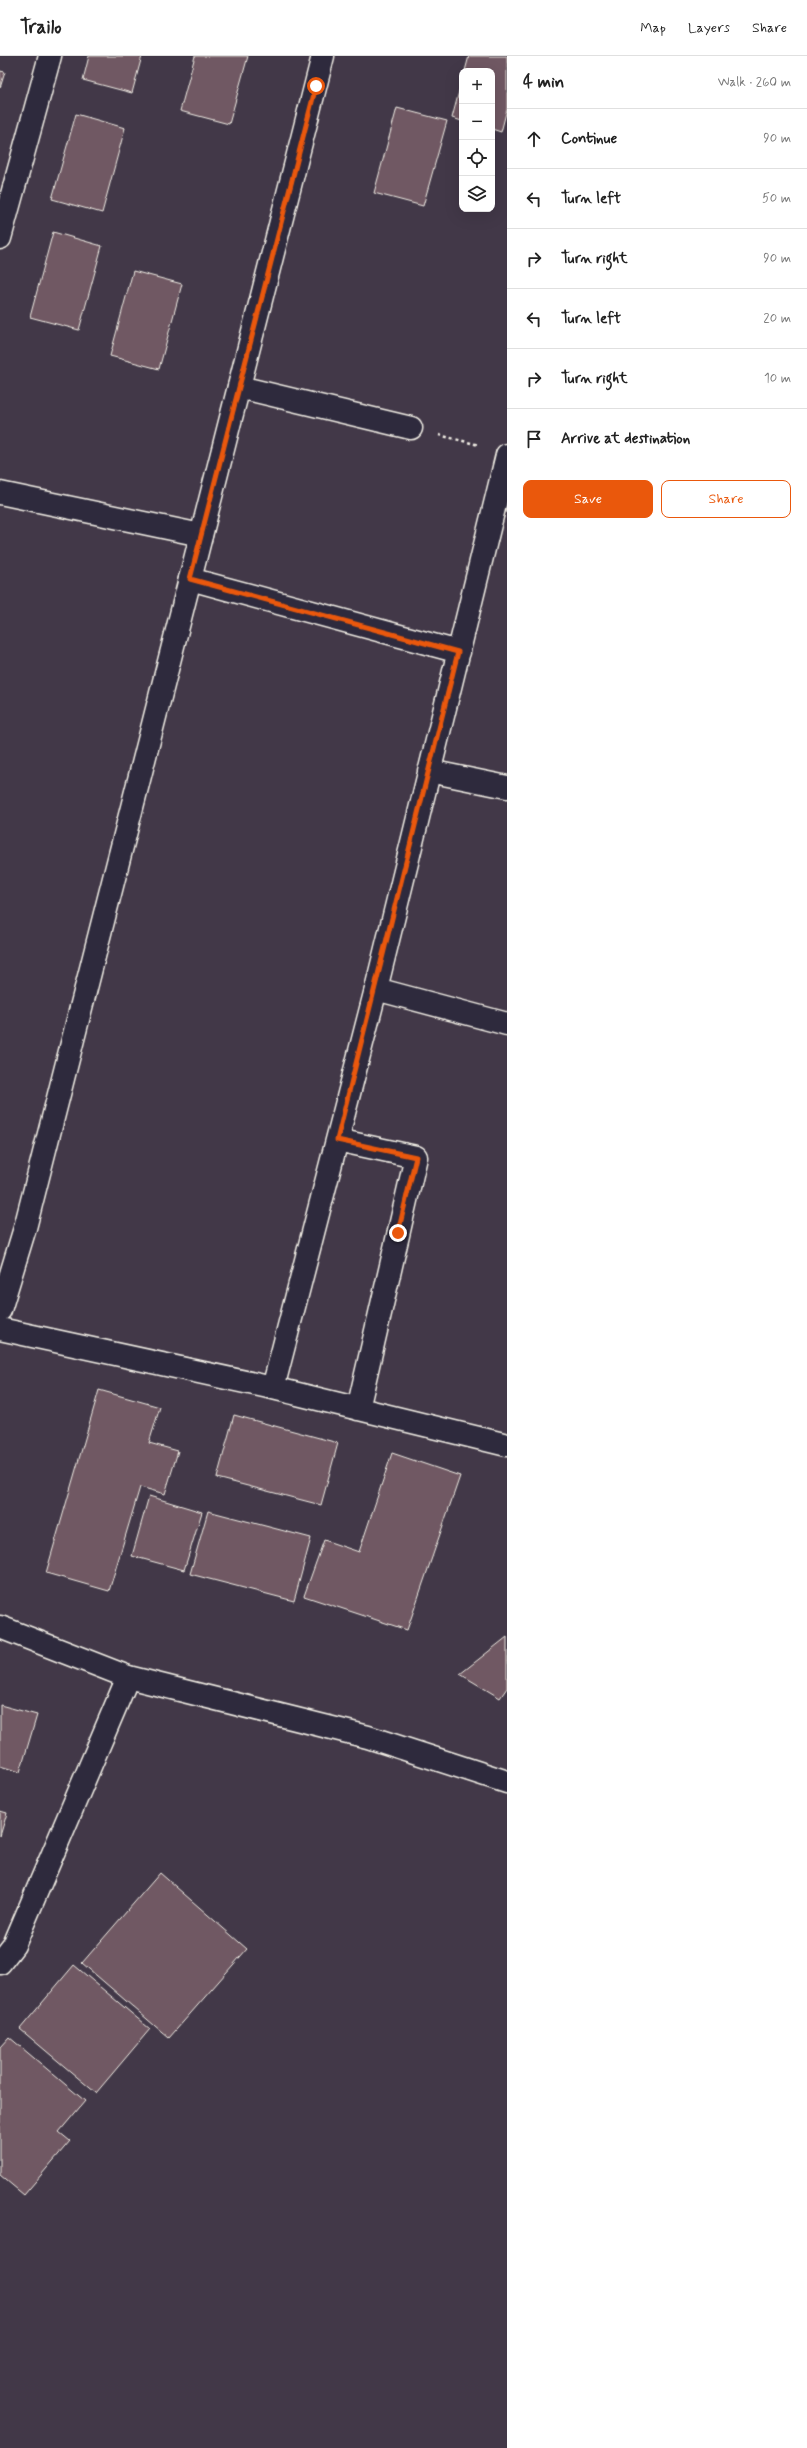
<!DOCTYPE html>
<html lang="en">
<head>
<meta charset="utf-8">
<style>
  body { margin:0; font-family:Mynerve,sans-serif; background:#f2f2f2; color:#222 }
  .controls { position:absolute; right:12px; top:12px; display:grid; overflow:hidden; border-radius:8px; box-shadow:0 4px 16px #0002 }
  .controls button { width:36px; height:36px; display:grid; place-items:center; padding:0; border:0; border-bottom:1px solid #e0e0e0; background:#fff; color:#222; font:20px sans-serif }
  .stop { position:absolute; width:12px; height:12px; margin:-9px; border:3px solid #ea580c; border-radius:50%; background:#fff }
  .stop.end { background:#ea580c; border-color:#fff; box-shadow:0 1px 4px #0008 }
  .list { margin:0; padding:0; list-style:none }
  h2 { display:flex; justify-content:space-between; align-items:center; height:52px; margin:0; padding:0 16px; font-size:17px }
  h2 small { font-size:13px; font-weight:400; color:#767676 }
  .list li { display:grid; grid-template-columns:26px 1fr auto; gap:12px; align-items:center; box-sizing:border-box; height:60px; padding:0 16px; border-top:1px solid #e0e0e0 }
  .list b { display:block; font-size:15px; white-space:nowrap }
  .list em { font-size:13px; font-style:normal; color:#767676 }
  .actions { display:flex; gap:8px; padding:12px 16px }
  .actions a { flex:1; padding:9px 0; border:1px solid #ea580c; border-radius:8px; text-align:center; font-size:14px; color:#ea580c }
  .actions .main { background:#ea580c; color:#fff }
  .icon { flex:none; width:22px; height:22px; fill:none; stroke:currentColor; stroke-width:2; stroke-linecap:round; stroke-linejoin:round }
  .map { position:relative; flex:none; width:507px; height:2392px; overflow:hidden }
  header { display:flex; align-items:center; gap:24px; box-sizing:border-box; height:56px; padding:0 20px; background:#fff; border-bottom:1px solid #e0e0e0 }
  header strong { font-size:19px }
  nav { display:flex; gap:22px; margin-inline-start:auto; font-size:14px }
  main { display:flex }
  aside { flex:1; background:#fff }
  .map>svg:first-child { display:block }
  .building { fill:#705863; stroke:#f4f1e8 }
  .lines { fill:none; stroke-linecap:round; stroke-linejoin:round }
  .street-casing { stroke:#f4f1e8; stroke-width:25 }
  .secondary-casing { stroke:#f4f1e8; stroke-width:25 }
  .path { stroke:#f4f1e8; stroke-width:2.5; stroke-dasharray:3 3; stroke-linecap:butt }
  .street { stroke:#2f2a3d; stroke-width:22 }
  .secondary { stroke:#2f2a3d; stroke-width:22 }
  .route { stroke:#ea580c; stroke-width:5 }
</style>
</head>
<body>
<header>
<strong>Trailo</strong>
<nav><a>Map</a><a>Layers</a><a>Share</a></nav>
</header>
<main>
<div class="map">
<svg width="507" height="2392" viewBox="0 0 507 2392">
  <rect width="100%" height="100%" fill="#423848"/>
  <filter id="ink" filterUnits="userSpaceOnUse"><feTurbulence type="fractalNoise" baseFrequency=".025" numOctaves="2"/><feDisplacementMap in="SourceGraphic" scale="8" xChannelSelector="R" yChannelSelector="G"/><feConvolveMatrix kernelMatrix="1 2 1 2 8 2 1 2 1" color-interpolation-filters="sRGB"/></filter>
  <g filter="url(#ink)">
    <path class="building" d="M89,0H142L132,37L83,24Z
      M195,0H248L229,68L180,55Z
      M469,0H507V53L501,76L492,73V15H465Z
      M0,15L5,16L0,32Z
      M462,24V65L452,62Z
      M397,52L447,65L423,150L374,137Z
      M76,58L125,72L102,157L52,143Z
      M53,176L102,190L79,274L30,261Z
      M133,215L182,228L159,313L110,300Z
      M99,1334L160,1351L149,1387L178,1395L165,1438L140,1431L109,1535L46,1517Z
      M234,1359L338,1387L321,1449L217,1422Z
      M392,1397L460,1420L407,1574L304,1540L324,1484L359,1496Z
      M149,1440L202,1456L184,1514L132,1500Z
      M208,1455L311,1482L294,1545L190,1518Z
      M507,1581V1632L500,1642L460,1618Z
      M0,1649L37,1659L20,1716L0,1710Z
      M0,1755L7,1757L0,1780Z
      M160,1817L247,1893L169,1982L82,1907Z
      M74,1909L150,1973L96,2037L20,1973Z
      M9,1981L85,2045L59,2076L70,2085L24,2139L0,2119V1991Z"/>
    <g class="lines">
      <defs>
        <path id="street" d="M0,182L50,0
          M239,331L411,372
          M0,437L201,479
          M190,523L459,596
          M429,715L507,731
          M376,933L507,968
          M337,1084L416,1101L358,1353
          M0,1273L273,1332L507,1389
          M273,1332L376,933L507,399
          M0,1907L14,1889L128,1621"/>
        <path id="secondary" d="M0,1254L25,1172L323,0
          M0,1571L128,1621L368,1681L507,1726"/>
      </defs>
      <use href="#street" class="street-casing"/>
      <use href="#secondary" class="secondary-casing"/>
      <path class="path" d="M439,379L479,389"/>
      <use href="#street" class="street"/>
      <use href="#secondary" class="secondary"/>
    </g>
  </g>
  <g class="lines" filter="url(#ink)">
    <path class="route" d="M316,30L190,523L458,596L337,1084L416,1101L398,1177"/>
  </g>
</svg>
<div class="controls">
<button>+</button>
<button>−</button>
<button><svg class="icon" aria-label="locate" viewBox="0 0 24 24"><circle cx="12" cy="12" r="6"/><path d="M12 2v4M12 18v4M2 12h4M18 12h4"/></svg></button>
<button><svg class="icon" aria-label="layers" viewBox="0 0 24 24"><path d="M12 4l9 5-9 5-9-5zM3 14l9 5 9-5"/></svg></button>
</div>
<div class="stop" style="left:316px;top:30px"></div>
<div class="stop end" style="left:398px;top:1177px"></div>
</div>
<aside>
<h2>4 min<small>Walk · 260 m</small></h2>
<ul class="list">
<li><svg class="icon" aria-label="ahead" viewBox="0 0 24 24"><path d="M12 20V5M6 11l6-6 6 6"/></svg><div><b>Continue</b></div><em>90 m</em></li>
<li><svg class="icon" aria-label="left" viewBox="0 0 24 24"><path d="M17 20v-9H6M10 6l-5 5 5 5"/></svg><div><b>Turn left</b></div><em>50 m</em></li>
<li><svg class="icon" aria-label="right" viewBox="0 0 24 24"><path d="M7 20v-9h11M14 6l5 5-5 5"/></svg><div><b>Turn right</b></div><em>90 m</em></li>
<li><svg class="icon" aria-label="left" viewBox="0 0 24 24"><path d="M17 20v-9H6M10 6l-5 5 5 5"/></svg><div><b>Turn left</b></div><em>20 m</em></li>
<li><svg class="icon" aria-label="right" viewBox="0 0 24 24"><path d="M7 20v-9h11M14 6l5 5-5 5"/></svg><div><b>Turn right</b></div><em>10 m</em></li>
<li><svg class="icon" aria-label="arrive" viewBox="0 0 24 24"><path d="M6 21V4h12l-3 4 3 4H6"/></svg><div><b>Arrive at destination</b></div></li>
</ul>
<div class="actions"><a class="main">Save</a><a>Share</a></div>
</aside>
</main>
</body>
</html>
